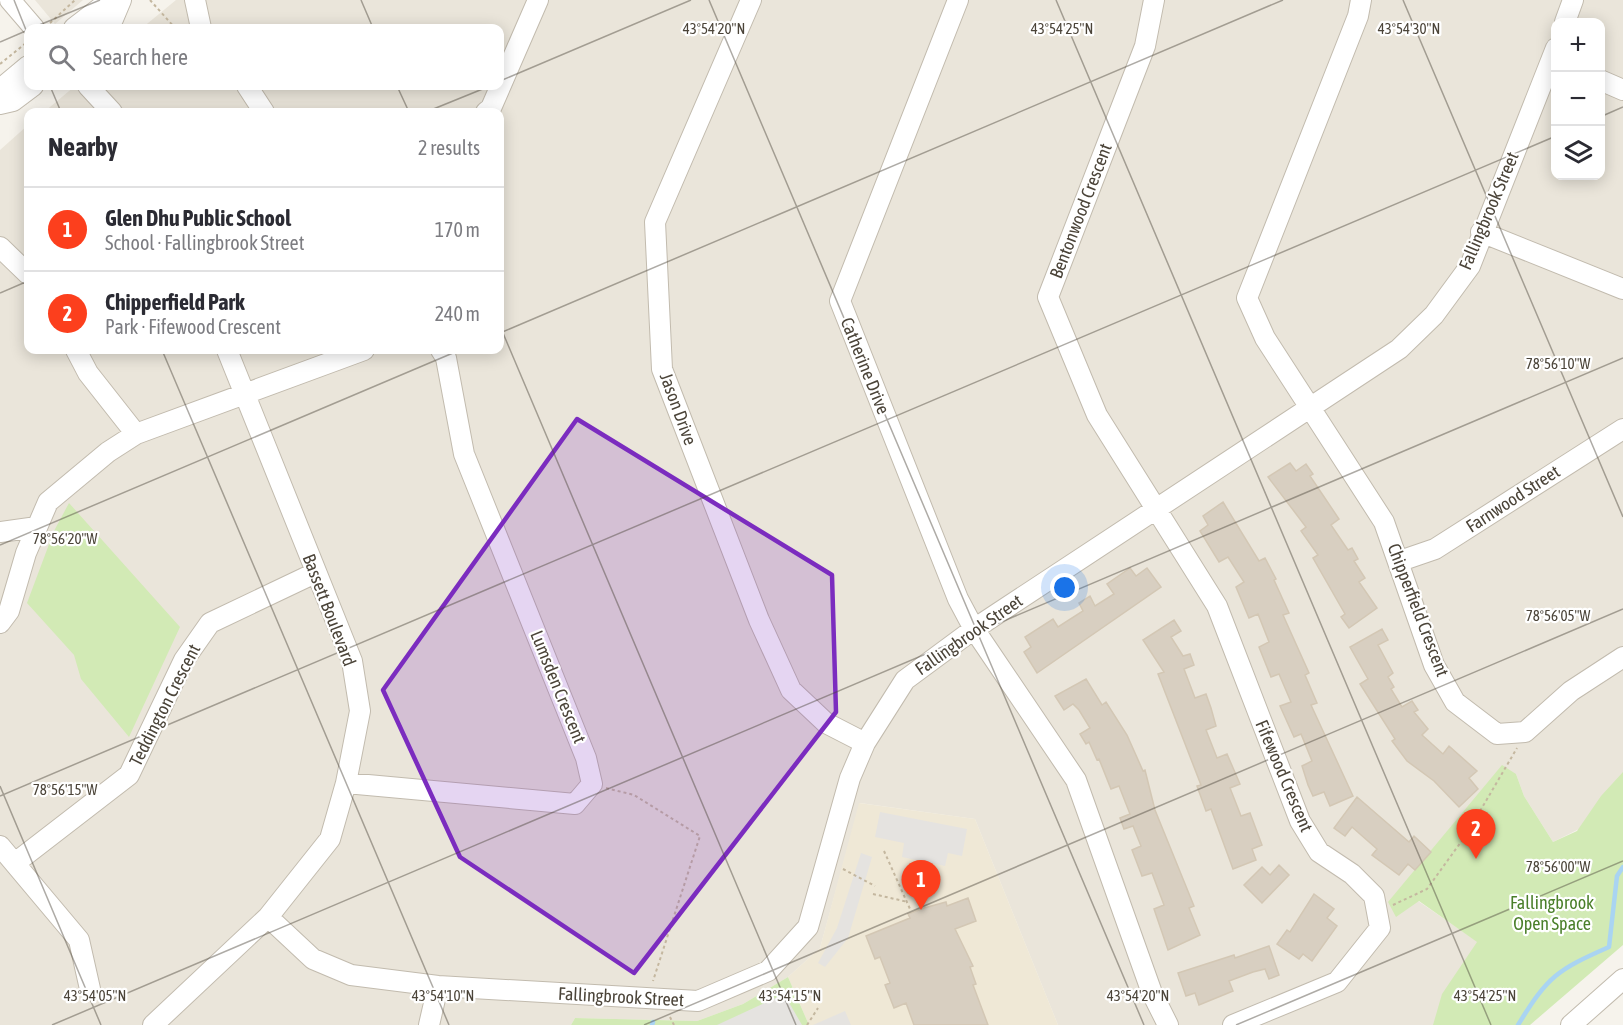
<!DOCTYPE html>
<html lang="en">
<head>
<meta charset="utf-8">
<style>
  body { margin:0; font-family:"Asap Condensed",sans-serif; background:#f7f7f7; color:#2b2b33 }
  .controls { position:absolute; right:18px; top:18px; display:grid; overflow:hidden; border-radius:12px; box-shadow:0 3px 15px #0003 }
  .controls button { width:54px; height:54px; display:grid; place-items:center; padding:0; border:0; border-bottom:2px solid #e1e1e2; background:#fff; color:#2b2b33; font:30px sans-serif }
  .you { position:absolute; left:1065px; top:588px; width:21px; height:21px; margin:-15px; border:4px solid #fff; border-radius:50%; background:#1a73e8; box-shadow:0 0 0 9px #1a73e833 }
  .badge { display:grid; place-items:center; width:39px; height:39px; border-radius:50%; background:#fc3f1d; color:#fff; font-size:20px; font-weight:700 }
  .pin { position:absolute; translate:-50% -50px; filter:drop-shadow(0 2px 3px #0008) }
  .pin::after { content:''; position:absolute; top:32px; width:21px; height:18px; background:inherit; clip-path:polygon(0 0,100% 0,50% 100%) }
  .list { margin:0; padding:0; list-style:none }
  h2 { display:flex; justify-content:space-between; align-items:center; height:78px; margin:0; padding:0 24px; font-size:26px }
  h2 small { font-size:20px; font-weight:400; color:#7c7c81 }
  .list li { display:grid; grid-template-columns:39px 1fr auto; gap:18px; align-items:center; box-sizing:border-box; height:84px; padding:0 24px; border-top:2px solid #e1e1e2 }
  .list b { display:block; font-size:22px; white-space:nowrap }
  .list p { margin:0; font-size:20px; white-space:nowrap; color:#7c7c81 }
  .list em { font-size:20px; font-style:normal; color:#7c7c81 }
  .icon { flex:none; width:33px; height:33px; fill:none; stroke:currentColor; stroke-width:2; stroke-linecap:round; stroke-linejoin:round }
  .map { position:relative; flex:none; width:1623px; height:1025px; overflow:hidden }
  .search { position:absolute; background:#fff; box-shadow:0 3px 15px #0003; left:24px; top:24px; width:480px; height:66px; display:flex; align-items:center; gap:15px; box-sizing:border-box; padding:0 21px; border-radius:12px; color:#7c7c81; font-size:22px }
  .panel { position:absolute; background:#fff; box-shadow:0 3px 15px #0003; left:24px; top:108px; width:480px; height:246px; border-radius:12px }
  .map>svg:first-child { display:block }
  .residential { fill:#eae5da; fill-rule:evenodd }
  .education { fill:#efe8d6 }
  .green { fill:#d2eab5 }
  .parking { fill:#e5e3e0 }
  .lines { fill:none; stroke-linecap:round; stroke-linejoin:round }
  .stream { stroke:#a9d4f2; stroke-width:4.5 }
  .building { fill:#d8cfc1; stroke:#d3c7b4; stroke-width:1.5 }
  .minor-casing { stroke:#c2bbae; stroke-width:22 }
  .path { stroke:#c4b79f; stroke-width:2; stroke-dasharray:3 3; stroke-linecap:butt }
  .minor { stroke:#fff; stroke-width:20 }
  .marked { fill:#7b2cbf; fill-opacity:0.2; stroke:#7b2cbf; stroke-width:4.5; stroke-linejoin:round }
  .ticks { fill:none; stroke:#4b4439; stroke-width:1.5; stroke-opacity:0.45 }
  .labels { text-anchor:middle; stroke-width:4.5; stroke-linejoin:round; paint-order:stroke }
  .street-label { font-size:18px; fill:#4b4439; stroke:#fff }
  .park-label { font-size:18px; fill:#4a7f2a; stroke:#fff }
  .ticks-label { font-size:15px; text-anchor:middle; fill:#4b4439; stroke:#fff; stroke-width:4.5; stroke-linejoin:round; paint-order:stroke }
</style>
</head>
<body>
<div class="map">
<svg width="1623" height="1025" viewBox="0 0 1623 1025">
  <rect width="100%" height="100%" fill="#f6f3ec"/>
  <path class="residential" d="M35,0H83L55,24Z
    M176,0H1623V791L1579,829L1553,842L1524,796L1516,774L1418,901L1494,953L1444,1025H1058L975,819L860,803L820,948L788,977L743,1004L697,1021L575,1018L571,1025H0V150L28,125V350H500V112H44L75,86H500V28H142ZM1556,22H1600V176H1556Z"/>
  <path class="education" d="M859,803L975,819L1058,1025H809L788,977L820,948Z"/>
  <path class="green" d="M69,503L180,627L129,737L81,679L74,655L27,603L54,531Z
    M1502,765L1516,774L1524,796L1553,842L1577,831L1601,796L1623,772V945L1530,1025H1433L1442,994L1477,942L1419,901L1396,917L1388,902Z
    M788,977L809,1025H571L575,1018L697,1021L743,1004Z"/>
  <path class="parking" d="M880,812L967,829L962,856L948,853L945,866L902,857L904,843L875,837Z
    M861,853L872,857L848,938L825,967L818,963L837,928Z
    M784,994L802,1025H717Z
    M845,1011L851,1025H813Z"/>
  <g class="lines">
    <path class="stream" d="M652,1025L653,1022
      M1518,1025C1548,976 1557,970 1609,947L1617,876L1623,867"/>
  </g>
  <path class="building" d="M1290,463L1296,471L1306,464L1313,474L1310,476L1339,519L1331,525L1348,550L1352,548L1358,559L1354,561L1365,578L1359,582L1377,608L1349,628L1341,617L1345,614L1313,558L1318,555L1301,531L1306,527L1268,477Z
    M1223,502L1259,561L1265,558L1276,579L1274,580L1289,613L1283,615L1309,673L1305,675L1317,703L1311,705L1353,796L1330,806L1324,792L1313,796L1308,785L1302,766L1312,761L1301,734L1294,737L1280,706L1291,702L1279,674L1271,677L1259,647L1269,642L1258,614L1249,618L1236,587L1244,582L1228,557L1219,562L1200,531L1208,525L1203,516Z
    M1130,568L1136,576L1147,568L1161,587L1037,673L1024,652L1031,647L1025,637L1053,619L1058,627L1083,611L1079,603L1090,596L1095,606L1114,594L1107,584Z
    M1174,620L1181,631L1171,637L1183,656L1190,654L1194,665L1184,669L1195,698L1206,694L1211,708L1216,726L1206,730L1217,758L1227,754L1240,784L1230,788L1241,816L1250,813L1262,845L1252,849L1256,860L1233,869L1211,809L1206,811L1197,786L1201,785L1158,674L1164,672L1143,640Z
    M1382,629L1388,640L1378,645L1393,673L1388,677L1394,687L1391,689L1402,707L1412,701L1418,710L1414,712L1428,729L1422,735L1443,754L1449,746L1477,771L1469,778L1478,789L1459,807L1434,781L1407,761L1392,741L1395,739L1360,684L1368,679L1350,647Z
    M1086,679L1102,705L1106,702L1127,735L1143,771L1145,770L1155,810L1194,906L1189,908L1200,935L1168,950L1154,909L1164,905L1152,873L1142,876L1132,850L1141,846L1133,826L1124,829L1120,818L1130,814L1119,786L1111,789L1099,759L1097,760L1089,742L1086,744L1080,734L1090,728L1079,710L1073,704L1064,710L1055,696Z
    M1357,797L1409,842L1414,836L1431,852L1415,870L1408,864L1399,875L1372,855L1377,849L1352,827L1345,836L1334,828Z
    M1279,865L1289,875L1262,903L1244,885L1262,867L1270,875Z
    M1314,894L1334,909L1327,918L1337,926L1312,961L1303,954L1299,959L1277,944L1287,930L1290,932Z
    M968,898L976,921L955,929L973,966L970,967L976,984L973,985L988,1025H914L906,1003L894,1008L885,985L890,983L880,957L875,959L866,936L910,918L908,914L924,908L946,902L947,906Z
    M1269,946L1279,975L1269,979L1265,969L1253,972L1229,981L1233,991L1199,1005L1195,993L1186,996L1178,973L1234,955L1235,958Z"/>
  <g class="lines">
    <defs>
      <path id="minor" d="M10,0L34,28
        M195,0L201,28
        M751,0L655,222L662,369L759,620L791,690L826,723L865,743
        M958,0L840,301L958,599L974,629L1076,780L1152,993L1168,1025
        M1154,0L1145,46L1048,297L1097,415L1217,606L1300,821L1319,852L1352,874L1374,896L1380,928L1337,982L1233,1025
        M1361,0L1358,16L1247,298L1265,338L1384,522L1434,665L1455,702L1497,734L1525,732L1571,691L1623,657
        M1565,22L1573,0
        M74,28L100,8L116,0
        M102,28L113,19L121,0
        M1600,80L1623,90
        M88,86L112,112
        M247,86L264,112
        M0,97L4,86L28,66
        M0,104L13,101L33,86
        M486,112L491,108L538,0
        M1481,232L1623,289
        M0,247L28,274
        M76,350L88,373L136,434
        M0,532L37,527
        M1400,561L1435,549L1623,429
        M0,623L9,611L26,553L48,502L108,452L136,434L364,350
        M346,783L575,804L592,784L586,758L464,454L446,358L441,350
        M0,846L79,940L90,989
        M15,863L129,775L184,660L210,623L315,573
        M268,917L313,959L351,975L438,986L698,1001L768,971L808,927L850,778L865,743L905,680L974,629L1399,349L1434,315L1470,266L1556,48
        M153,1025L268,917L330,839L346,783L360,711L352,661L227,350
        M429,1025L438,986
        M1571,1025L1623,979"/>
    </defs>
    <use href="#minor" class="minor-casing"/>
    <path class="path" d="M150,0L175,28
      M50,23L75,0
      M0,64L26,43
      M606,788L634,795L700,836L653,981
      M884,851L910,909
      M843,869L875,886
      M873,894L908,902
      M1393,905L1427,889L1466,835L1517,748
      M670,1017L674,1025
      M807,1025L818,1008"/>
    <use href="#minor" class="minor"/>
  </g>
  <path class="marked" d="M577,419L832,575L836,712L634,973L460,857L383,690Z"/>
  <path class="ticks" d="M14,0L28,35M361,0L373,28M709,0L1144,1025M1056,0L1491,1025M1403,0L1623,517M32,28L100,0M0,42L28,30M500,81L691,0M50,86L61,112M397,86L409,112M426,112L490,86M1600,117L1623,107M0,293L28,281M500,326L796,1025M500,333L1283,0M162,350L449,1025M0,545L460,350M0,786L101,1025M0,796L1556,136M52,1025L1623,358M644,1025L1623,609M1236,1025L1623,861"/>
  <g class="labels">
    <g class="street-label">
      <text transform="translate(1081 211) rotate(-69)" y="6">Bentonwood Crescent</text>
      <text transform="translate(1489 211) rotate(-67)" y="6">Fallingbrook Street</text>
      <text transform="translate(865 366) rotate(68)" y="6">Catherine Drive</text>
      <text transform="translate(678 409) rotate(70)" y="6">Jason Drive</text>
      <text transform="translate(1513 499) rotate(-33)" y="6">Farnwood Street</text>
      <text transform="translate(329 610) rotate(69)" y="6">Bassett Boulevard</text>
      <text transform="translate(1418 610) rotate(69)" y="6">Chipperfield Crescent</text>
      <text transform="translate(969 635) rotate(-35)" y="6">Fallingbrook Street</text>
      <text transform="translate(558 687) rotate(68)" y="6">Lumsden Crescent</text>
      <text transform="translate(165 705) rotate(-63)" y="6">Teddington Crescent</text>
      <text transform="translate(1284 776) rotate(67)" y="6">Fifewood Crescent</text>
      <text transform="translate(621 997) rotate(3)" y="6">Fallingbrook Street</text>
    </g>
    <g class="park-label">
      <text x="1552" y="909">Fallingbrook<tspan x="1552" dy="21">Open Space</tspan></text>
    </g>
  </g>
  <g class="ticks-label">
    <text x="714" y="34">43°54'20"N</text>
    <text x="1062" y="34">43°54'25"N</text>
    <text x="1409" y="34">43°54'30"N</text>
    <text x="1558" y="369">78°56'10"W</text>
    <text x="65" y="544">78°56'20"W</text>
    <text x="1558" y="621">78°56'05"W</text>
    <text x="65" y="795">78°56'15"W</text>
    <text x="1558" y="872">78°56'00"W</text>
    <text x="95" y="1001">43°54'05"N</text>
    <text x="443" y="1001">43°54'10"N</text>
    <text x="790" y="1001">43°54'15"N</text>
    <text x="1138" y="1001">43°54'20"N</text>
    <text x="1485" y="1001">43°54'25"N</text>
  </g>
</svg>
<div class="controls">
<button>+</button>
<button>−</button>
<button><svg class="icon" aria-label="layers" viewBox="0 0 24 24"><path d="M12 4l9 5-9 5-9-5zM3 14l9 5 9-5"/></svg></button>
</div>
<div class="you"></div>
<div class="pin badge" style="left:921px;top:910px">1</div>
<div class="pin badge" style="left:1476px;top:859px">2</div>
<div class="search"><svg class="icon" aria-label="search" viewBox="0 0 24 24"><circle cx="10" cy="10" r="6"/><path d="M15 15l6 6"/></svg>Search here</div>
<section class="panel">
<h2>Nearby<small>2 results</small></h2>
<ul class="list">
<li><span class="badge">1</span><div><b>Glen Dhu Public School</b><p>School · Fallingbrook Street</p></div><em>170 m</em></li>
<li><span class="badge">2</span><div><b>Chipperfield Park</b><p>Park · Fifewood Crescent</p></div><em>240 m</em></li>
</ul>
</section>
</div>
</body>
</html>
